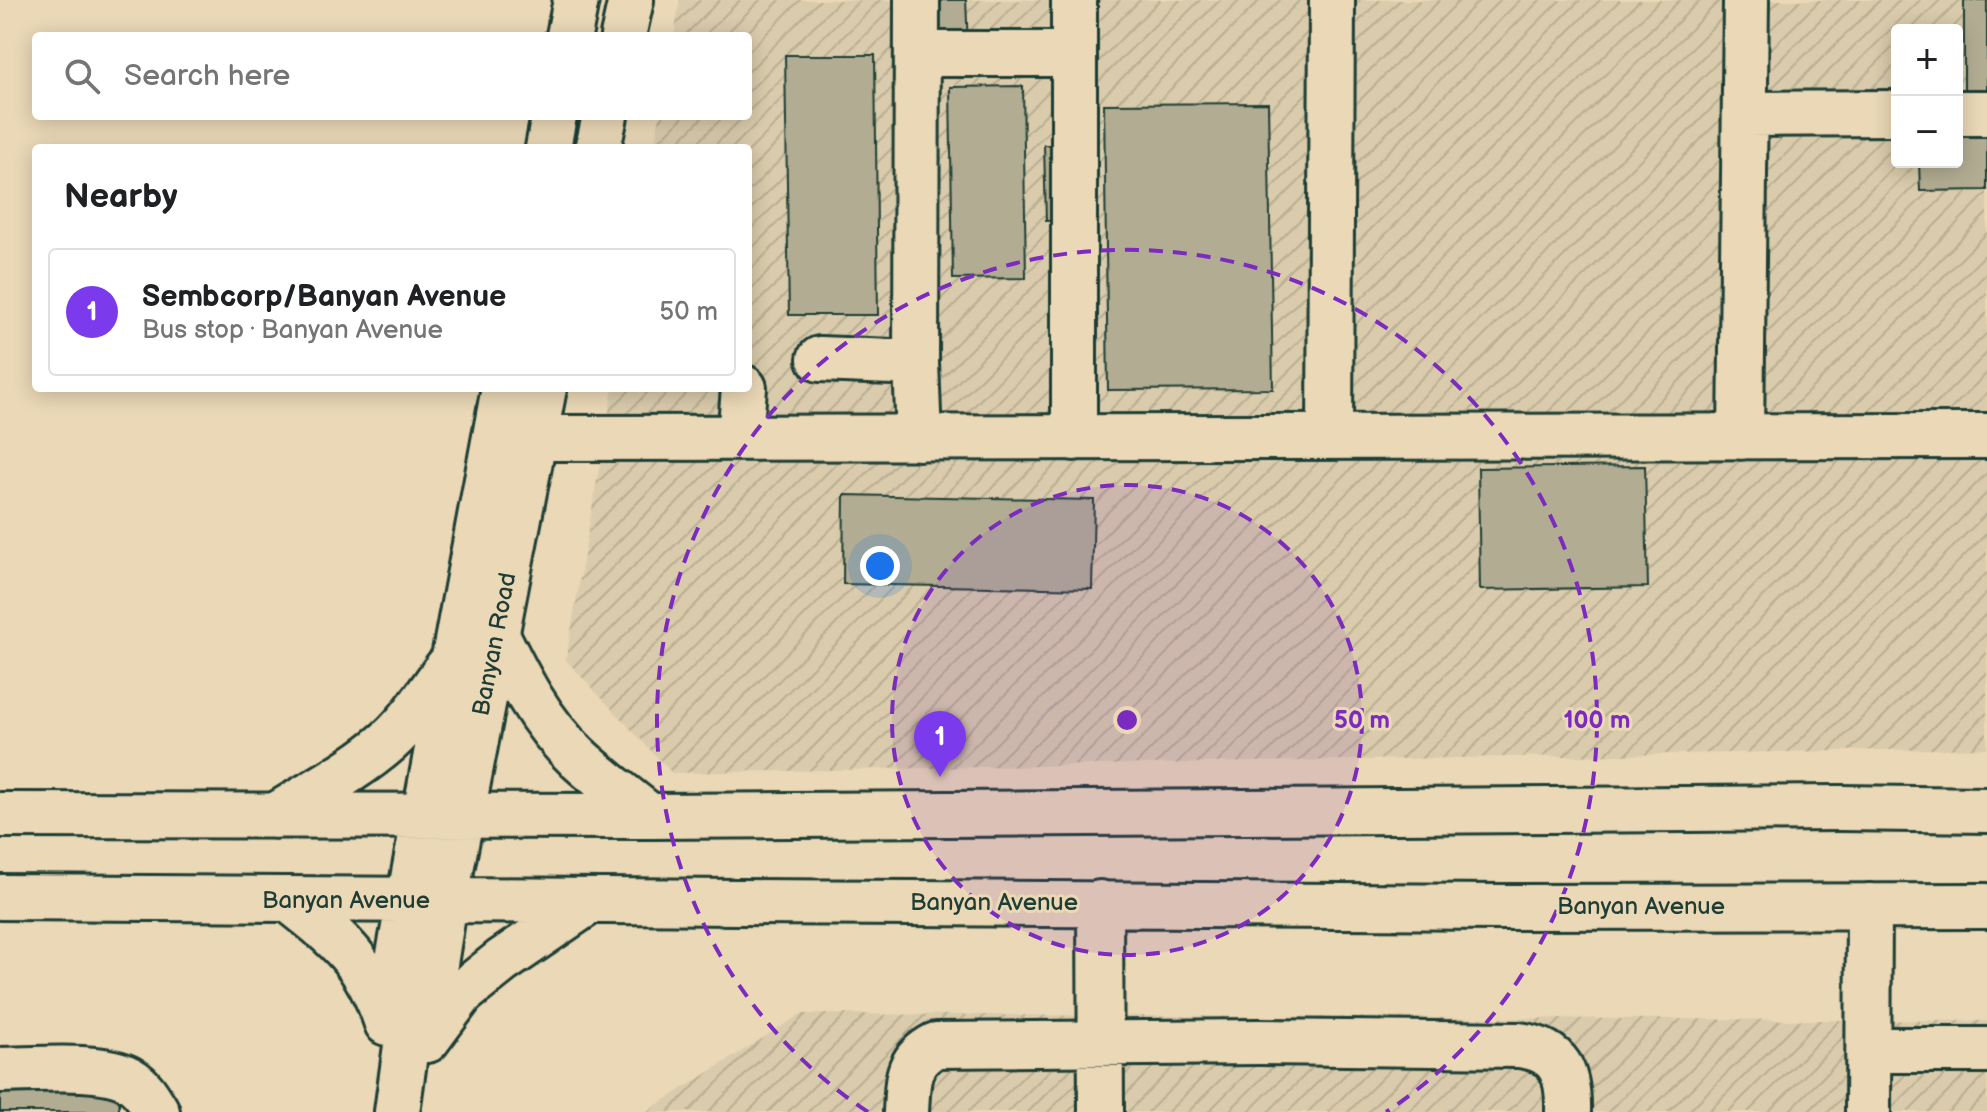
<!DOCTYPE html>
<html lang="en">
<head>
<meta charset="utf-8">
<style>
  body { margin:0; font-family:"Balsamiq Sans",sans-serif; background:#f6f6f6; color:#202124 }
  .controls { position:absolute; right:24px; top:24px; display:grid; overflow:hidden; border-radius:8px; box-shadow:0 4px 20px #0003 }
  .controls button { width:72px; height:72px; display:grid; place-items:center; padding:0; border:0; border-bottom:2px solid #e0e0e0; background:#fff; color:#202124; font:40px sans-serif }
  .you { position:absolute; left:880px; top:566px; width:28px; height:28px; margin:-20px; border:6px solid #fff; border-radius:50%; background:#1a73e8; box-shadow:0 0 0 12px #1a73e833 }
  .badge { display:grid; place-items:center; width:52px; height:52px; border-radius:50%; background:#7c3aed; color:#fff; font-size:26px; font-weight:700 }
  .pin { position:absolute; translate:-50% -66px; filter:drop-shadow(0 2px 4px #0008) }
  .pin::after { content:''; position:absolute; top:42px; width:28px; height:24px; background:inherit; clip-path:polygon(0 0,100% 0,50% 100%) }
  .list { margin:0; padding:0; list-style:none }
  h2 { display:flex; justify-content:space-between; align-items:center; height:104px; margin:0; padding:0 32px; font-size:34px }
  h2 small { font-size:26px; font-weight:400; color:#757577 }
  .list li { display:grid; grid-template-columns:52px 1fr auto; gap:24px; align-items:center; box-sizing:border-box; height:128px; margin:0 16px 16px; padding:0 16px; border:2px solid #e0e0e0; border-radius:8px }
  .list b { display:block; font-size:30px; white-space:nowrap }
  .list p { margin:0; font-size:26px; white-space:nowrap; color:#757577 }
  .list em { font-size:26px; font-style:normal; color:#757577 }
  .icon { flex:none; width:44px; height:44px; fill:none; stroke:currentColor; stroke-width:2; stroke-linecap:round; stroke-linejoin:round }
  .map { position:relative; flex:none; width:1987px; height:1112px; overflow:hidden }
  .search { position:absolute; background:#fff; box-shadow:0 4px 20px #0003; left:32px; top:32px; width:720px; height:88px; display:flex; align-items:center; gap:20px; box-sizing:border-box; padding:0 28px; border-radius:8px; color:#757577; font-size:30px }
  .panel { position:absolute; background:#fff; box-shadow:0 4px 20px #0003; left:32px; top:144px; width:720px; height:248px; border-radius:8px }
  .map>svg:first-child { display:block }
  .industrial { fill:url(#industrial-furrows); fill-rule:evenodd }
  .building { fill:#b2ad92; stroke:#1f3d34; stroke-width:2 }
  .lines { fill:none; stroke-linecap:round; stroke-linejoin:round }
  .minor-casing { stroke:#1f3d34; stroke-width:50 }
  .minor { stroke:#ead8b6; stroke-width:44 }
  .ring { fill:none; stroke:#7b2cbf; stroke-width:4; stroke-dasharray:14 10 }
  .labels { text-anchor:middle; stroke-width:6; stroke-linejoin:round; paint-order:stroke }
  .street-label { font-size:24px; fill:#1f3d34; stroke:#ead8b6 }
  .centre { fill:#7b2cbf; stroke:#ead8b6; stroke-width:4 }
  .ring-label { font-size:24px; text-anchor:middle; font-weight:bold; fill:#7b2cbf; stroke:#ead8b6; stroke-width:6; stroke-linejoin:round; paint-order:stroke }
</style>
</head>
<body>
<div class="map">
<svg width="1987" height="1112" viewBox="0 0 1987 1112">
  <defs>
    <pattern id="industrial-furrows" width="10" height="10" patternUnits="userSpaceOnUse" patternTransform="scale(2)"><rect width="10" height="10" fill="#d9cbab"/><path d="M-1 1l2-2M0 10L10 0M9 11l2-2" fill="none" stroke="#baaf94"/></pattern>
  </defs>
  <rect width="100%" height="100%" fill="#ead8b6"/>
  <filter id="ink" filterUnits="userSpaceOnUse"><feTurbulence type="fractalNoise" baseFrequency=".0125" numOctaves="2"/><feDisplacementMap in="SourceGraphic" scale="16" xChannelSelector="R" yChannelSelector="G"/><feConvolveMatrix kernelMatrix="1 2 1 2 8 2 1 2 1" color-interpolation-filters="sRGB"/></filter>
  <g filter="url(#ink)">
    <path class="industrial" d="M680,0H1987V748L672,773L566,660L613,388H748V148H654L660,116H748V36H674ZM1897,30H1957V162H1897Z
      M801,1014L1987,1021V1112H646Z"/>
    <path class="building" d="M931,0H966L968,45L933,47Z
      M1964,0H1987V89H1964Z
      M785,55H875L878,315H789Z
      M1023,86L1026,278L953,279L950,87Z
      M1268,103L1273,389L1108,390L1104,104Z
      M1957,137H1987V190L1920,191L1919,162H1957Z
      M1044,145H1064L1066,220L1046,221Z
      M1645,466L1648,587L1480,590L1478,468Z
      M844,495L1094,500L1092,589L843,584Z
      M0,1091L119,1093V1112H0Z"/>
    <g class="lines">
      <defs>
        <path id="minor" d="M917,0L916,363L919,438
          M569,36L576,0
          M623,36L631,0
          M917,54H1074
          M1957,113H1987
          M1745,114L1897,113
          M548,148L554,116
          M598,148L605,116
          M820,359L916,363
          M1330,437L1332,0
          M1741,437L1746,0
          M533,438L1987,436
          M740,438L744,388
          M1074,438V0
          M496,633C518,678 540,722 577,757C599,778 626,797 649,816
          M0,815L649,816L1841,808L1987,810
          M275,816C313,792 355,771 389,741C412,720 429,693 447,668
          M0,897L1502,907L1987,906
          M288,899C339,939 366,960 387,1023
          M1100,903L1101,1112
          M427,1040L462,993L502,961L590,901
          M406,1046L431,989L445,901L544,388
          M1869,1050H1987
          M0,1070C33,1070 102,1063 129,1079C143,1087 149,1099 157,1112
          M397,1112L406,1046L395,976L504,388
          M906,1112C908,1081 905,1061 936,1045L1259,1042L1519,1045C1560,1050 1569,1073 1568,1112
          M1868,1112L1869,906"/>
      </defs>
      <use href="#minor" class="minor-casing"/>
      <use href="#minor" class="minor"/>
    </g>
  </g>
  <circle cx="1127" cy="720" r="235" fill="#7b2cbf" fill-opacity=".12"/>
  <g class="ring">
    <circle cx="1127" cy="720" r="235"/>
    <path d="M868 1112A470 470 0 1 1 1386 1112"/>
  </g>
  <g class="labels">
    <g class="street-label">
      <text transform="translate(494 644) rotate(-79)" y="8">Banyan Road</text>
      <text x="346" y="908">Banyan Avenue</text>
      <text x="994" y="910">Banyan Avenue</text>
      <text x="1641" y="914">Banyan Avenue</text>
    </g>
  </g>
  <circle cx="1127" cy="720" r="12" class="centre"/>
  <g class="ring-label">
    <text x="1362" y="728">50 m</text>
    <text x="1597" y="728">100 m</text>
  </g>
</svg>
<div class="controls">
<button>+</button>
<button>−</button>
</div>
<div class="you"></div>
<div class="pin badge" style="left:940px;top:777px">1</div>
<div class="search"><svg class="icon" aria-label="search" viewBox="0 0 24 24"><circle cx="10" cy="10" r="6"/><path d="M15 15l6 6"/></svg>Search here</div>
<section class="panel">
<h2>Nearby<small></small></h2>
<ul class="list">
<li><span class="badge">1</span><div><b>Sembcorp/Banyan Avenue</b><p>Bus stop · Banyan Avenue</p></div><em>50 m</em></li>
</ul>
</section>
</div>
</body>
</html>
